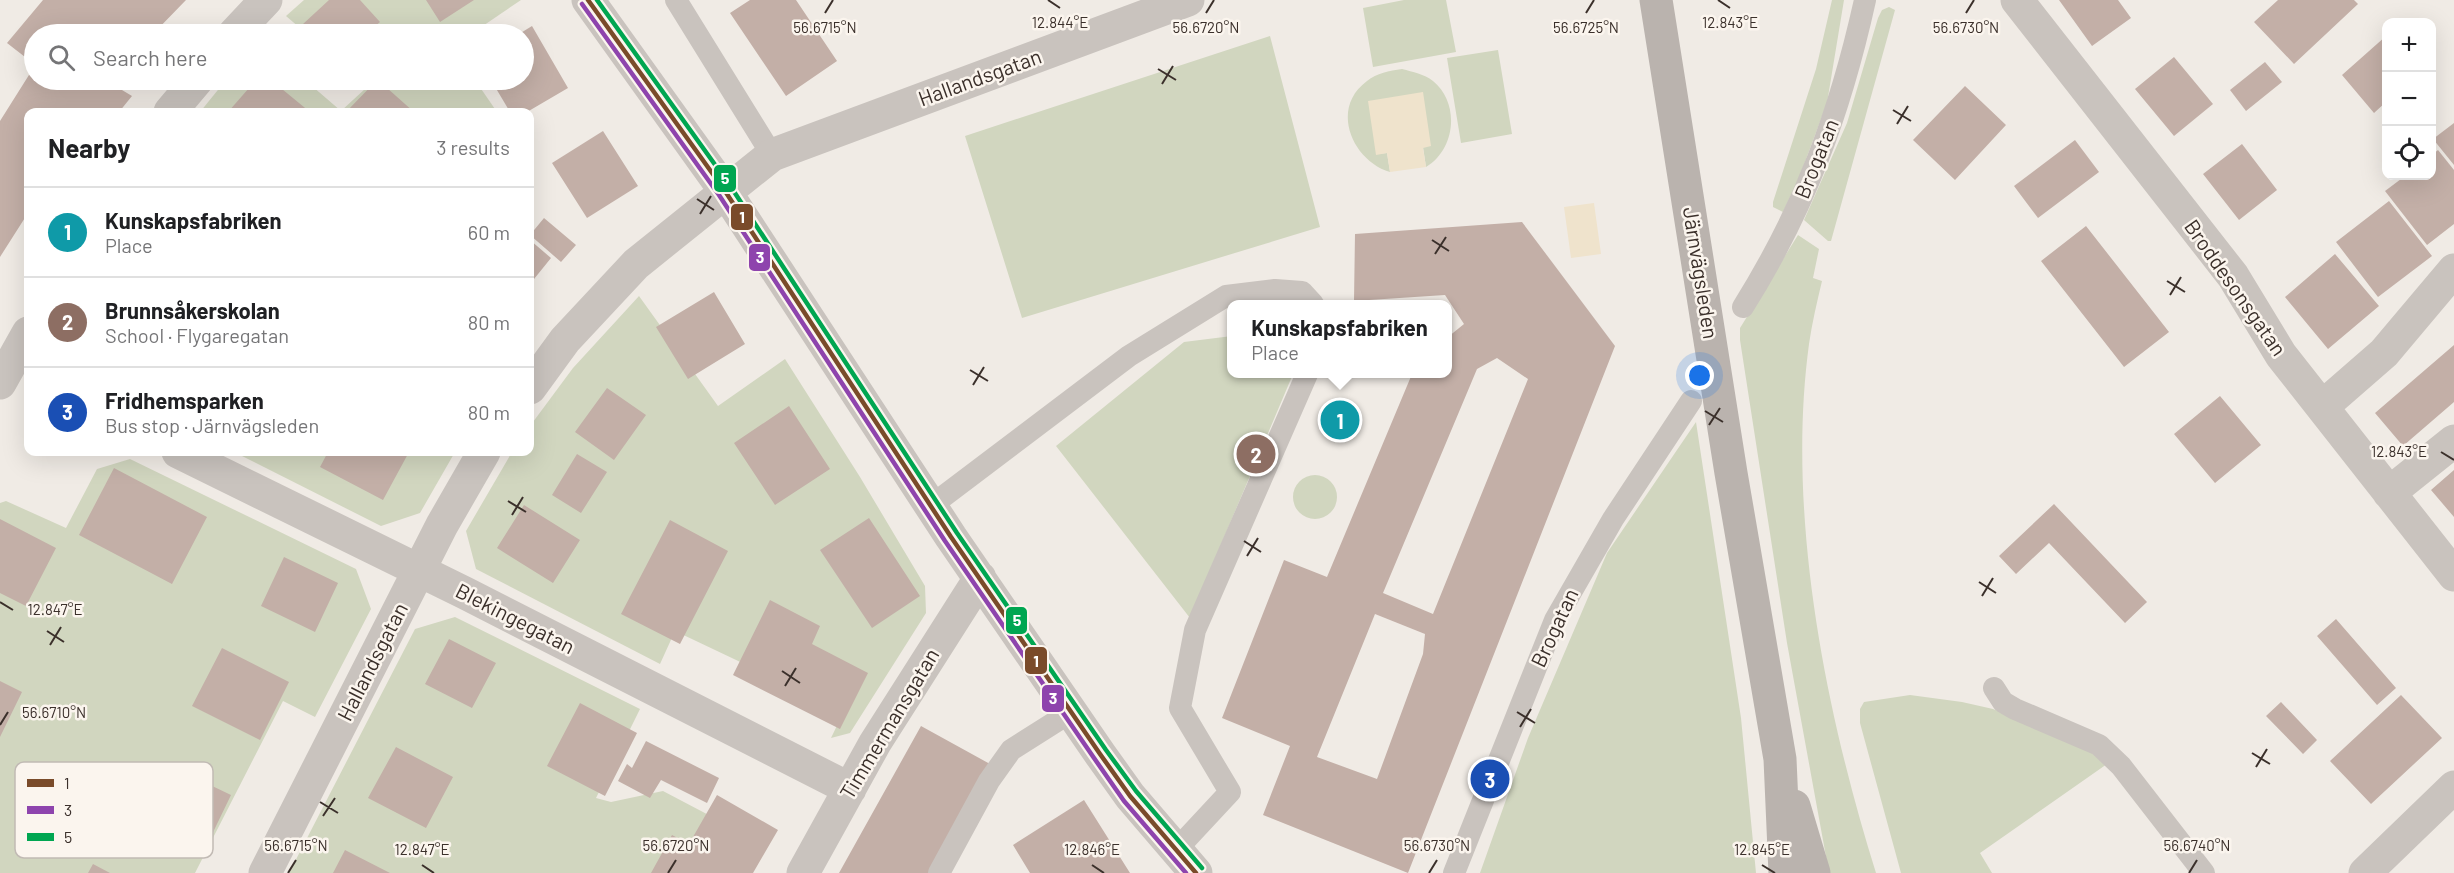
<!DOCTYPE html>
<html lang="en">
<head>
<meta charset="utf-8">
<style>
  body { margin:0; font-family:Barlow,sans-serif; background:#f2f2f2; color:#202124 }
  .controls { position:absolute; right:18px; top:18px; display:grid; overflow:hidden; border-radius:12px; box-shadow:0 6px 24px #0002 }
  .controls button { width:54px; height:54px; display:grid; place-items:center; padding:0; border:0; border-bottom:2px solid #e0e0e0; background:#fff; color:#202124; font:30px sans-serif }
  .you { position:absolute; left:1700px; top:376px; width:21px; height:21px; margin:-15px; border:4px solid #fff; border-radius:50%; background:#1a73e8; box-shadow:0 0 0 9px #1a73e833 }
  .badge { display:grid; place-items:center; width:39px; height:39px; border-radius:50%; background:#7a716c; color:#fff; font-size:20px; font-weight:700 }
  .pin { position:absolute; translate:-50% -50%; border:3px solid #fff; box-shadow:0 2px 6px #0006 }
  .popup { position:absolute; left:1227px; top:300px; width:225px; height:78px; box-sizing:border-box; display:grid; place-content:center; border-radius:12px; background:#fff; filter:drop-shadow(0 2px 4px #0005); font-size:20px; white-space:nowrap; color:#757577 }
  .popup b { font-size:22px; color:#202124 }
  .popup::after { content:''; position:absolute; left:50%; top:100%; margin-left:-12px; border:12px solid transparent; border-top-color:#fff }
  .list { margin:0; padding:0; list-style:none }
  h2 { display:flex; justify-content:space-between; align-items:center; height:78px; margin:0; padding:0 24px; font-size:26px }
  h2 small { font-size:20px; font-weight:400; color:#757577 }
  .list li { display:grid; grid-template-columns:39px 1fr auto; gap:18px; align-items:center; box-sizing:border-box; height:90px; padding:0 24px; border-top:2px solid #e0e0e0 }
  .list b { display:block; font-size:22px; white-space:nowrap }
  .list p { margin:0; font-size:20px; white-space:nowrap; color:#757577 }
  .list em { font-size:20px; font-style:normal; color:#757577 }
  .icon { flex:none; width:33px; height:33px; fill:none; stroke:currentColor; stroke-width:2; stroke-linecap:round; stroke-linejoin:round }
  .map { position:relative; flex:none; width:2454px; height:873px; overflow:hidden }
  .search { position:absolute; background:#fff; box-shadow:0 6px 24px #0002; left:24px; top:24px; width:510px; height:66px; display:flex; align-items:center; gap:15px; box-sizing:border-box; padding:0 21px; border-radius:33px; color:#757577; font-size:22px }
  .panel { position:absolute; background:#fff; box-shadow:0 6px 24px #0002; left:24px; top:108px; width:510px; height:348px; border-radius:12px }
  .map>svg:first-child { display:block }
  .green { fill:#d1d6bf }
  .sand { fill:#efe3cc }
  .building { fill:#c3afa7; fill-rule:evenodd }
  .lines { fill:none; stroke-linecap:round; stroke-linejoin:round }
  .service { stroke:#c9c3be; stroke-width:22 }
  .minor { stroke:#c9c3be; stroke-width:33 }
  .tertiary { stroke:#c9c3be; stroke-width:33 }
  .secondary { stroke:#bab3ae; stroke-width:33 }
  .bus-1-casing { stroke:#fbf5ee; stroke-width:9 }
  .bus-2-casing { stroke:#fbf5ee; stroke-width:9 }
  .bus-3-casing { stroke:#fbf5ee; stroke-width:9 }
  .bus-1 { stroke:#7a4b2a; stroke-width:4.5 }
  .bus-2 { stroke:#8e44ad; stroke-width:4.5 }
  .bus-3 { stroke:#00a651; stroke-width:4.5 }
  .ticks { fill:none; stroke:#3b302b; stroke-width:2 }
  .labels { text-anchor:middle; stroke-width:5; stroke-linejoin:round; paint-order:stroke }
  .street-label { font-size:21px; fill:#3b302b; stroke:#fbf5ee }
  .key { fill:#fbf5ee; stroke:#c1bab4; stroke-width:1.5 }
  .key-label { font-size:16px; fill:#3b302b }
  .ticks-label { font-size:15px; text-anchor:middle; fill:#3b302b; stroke:#fbf5ee; stroke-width:5; stroke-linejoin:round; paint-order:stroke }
  .line-badge { stroke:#fbf5ee; stroke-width:2 }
  .badge-label { font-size:16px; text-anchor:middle; font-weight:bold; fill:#fff }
</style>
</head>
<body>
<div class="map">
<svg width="2454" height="873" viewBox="0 0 2454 873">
  <rect width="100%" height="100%" fill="#f0ebe5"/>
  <path class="green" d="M304,0H521L471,34H307L286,16Z
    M1404,0H1446L1456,52L1373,67L1363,8Z
    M1832,0H1844L1827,103L1799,178L1783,212L1773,207V202L1816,69Z
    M1889,7L1895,10L1831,241H1828L1804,220L1847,123L1878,18L1882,10Z
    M1270,36L1320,227L1022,318L965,136Z
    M1498,50L1512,134L1461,143L1447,58Z
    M1402,69C1413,72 1424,74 1433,81C1460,103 1456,149 1426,167L1423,147L1431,146L1376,154L1387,153L1390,172C1353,161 1329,109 1367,81C1377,73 1389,71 1402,69Z
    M226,80H305L341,111L366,88L358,80H475L497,112H200Z
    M1798,235L1819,249L1813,278L1822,281C1817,302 1812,323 1809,344C1786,514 1825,710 1876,873H1829L1787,643L1740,340V328Z
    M639,296L718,406L785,359L860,477L925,586L926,613L850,733L831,738L844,711L675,631L660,664L476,569L466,531L512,452H530V426L573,368Z
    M1232,336V374H1293L1190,618L1056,446L1184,342Z
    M1696,422L1741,718L1756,873H1480L1528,738L1607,553Z
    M234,452H455L420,513L381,526Z
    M130,459L356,569L371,609L315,717L283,701L195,873H0V503L6,501L66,528L97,469Z
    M1293 497a22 22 0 1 1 44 0a22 22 0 1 1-44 0Z
    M455,617L640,709L596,798L611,802L663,791L760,842L744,873H289L415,629Z
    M1910,695L1962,702L1993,709L2083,746L2107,764L1980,853L1992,873H1901L1860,723V709L1864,702Z"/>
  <path class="sand" d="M1423,92L1431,146L1423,148L1426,167L1390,172L1387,153L1376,155L1368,101Z
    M1594,203L1601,254L1571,258L1564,207Z"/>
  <path class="building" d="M43,0H186L153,34H34V64L7,43Z
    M329,0H360L380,22L366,34H313L303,24Z
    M426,0H474L440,22Z
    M750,0H796L837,61L786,96L730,13Z
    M2059,0H2118L2131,18L2092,46Z
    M2278,0H2354L2358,4L2294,64L2254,22Z
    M532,26L568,88L527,112H510L491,80H524V34H519Z
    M2386,36V102L2374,113L2342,75Z
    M2174,57L2213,104L2174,136L2135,89Z
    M2265,62L2282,82L2246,111L2230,90Z
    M34,67V80H130L122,90L132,96L119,112H28V213L0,257V121Z
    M256,80H271L310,112H228Z
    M377,80H378L414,112H349L347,111Z
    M1965,86L2006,125L1955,180L1913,140Z
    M2454,123V165L2433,139Z
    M603,131L638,186L587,218L552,163Z
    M2075,140L2099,172L2038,218L2014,186Z
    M2242,144L2277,190L2239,220L2203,174Z
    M2438,150L2454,170V224L2427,245L2385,191L2405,176H2432V155Z
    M2389,201L2432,256L2378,297L2336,242Z
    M544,218L576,245L561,262L530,235Z
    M1522,222L1615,346L1408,873L1263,815L1290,746L1222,718L1284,560L1327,577L1412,374H1448V337L1464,324L1445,295L1354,301L1355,234ZM1497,358L1528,379L1433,614L1383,593L1477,369ZM1375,614L1425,634L1423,654L1377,779L1317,757Z
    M2086,226L2169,332L2124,367L2041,261Z
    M530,240L551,258L530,284Z
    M2335,254L2379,306L2328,349L2285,297Z
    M714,292L745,344L688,379L656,327Z
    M2454,345V402L2403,446L2375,413Z
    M607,388L646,415L614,460L575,432Z
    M2220,396L2261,445L2215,483L2174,434Z
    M789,406L830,469L775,505L734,443Z
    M328,452H409L383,500L320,467Z
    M577,454L607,472L581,513L552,495Z
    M114,468L207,517L172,584L79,535Z
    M2454,470V517L2431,490Z
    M2054,504L2147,602L2125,623L2049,543L2016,574L1999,556Z
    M524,505L580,540L553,583L497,548Z
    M869,518L920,596L872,628L820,550Z
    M0,519L56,548L26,606L0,593Z
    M670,520L728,551L680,644L621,614Z
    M284,557L338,583L315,632L261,606Z
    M770,600L820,626L812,644L868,673L840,729L733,675Z
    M2336,619L2396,688L2377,705L2317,636Z
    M449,639L496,663L472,708L425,684Z
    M222,648L289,682L260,740L192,706Z
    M0,681L22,692L0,737Z
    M2401,695L2442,738L2371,804L2330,761Z
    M2281,702L2317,740L2303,754L2266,716Z
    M580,703L637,733L605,796L547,766Z
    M921,726L990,764L930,873H839Z
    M646,741L719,778L707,803L661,780L650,798L618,781L627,764L632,768Z
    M396,747L453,777L426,828L368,798Z
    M162,762L231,795L203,853L134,820Z
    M717,795L778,830L753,873H651L672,835L689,844Z
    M1084,800L1130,873H1030L1013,845Z
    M345,850L390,873H333Z
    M93,864L110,873H88Z"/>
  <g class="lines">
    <path class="service" d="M676,0L772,155
      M1743,307C1805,208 1840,113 1865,0
      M932,505L1129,356L1226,296L1275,290L1302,292L1313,304
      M1994,688L2003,702L2015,709L2099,745L2121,766L2204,873
      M1176,850L1230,792L1180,708L1195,630L1307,374
      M939,873L989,781L1011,750L1071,712
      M1454,873L1555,620L1613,519L1691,401"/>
    <path class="minor" d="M588,0L725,191L951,537L1100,754L1130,796L1196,873
      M2017,0L2233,276L2281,355L2454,575
      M234,34L266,0
      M170,112L197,80
      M0,383L28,333
      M530,388L565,340L636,264L772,155L1188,0
      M2322,407L2384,353L2454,270
      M178,452L465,593L850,789
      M2389,493L2454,441
      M265,873L442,525L484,452
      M803,873L875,743L980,578"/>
    <path class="tertiary" d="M2365,873L2454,787"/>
    <path class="secondary" d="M1656,0L1731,473L1780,759L1785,873
      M1794,806L1814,873"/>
    <defs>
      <path id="bus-1" d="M588,0L725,191L951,537L1100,754L1130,796L1196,873"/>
      <path id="bus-2" d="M582,4L719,195L945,541L1094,758L1124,801L1186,873"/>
      <path id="bus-3" d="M597,0L731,187L957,533L1106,750L1136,791L1202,868"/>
    </defs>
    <use href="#bus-1" class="bus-1-casing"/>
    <use href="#bus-2" class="bus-2-casing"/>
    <use href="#bus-3" class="bus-3-casing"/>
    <use href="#bus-1" class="bus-1"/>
    <use href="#bus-2" class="bus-2"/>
    <use href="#bus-3" class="bus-3"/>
  </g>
  <path class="ticks" d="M1048,0L1060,8M1718,0L1730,8M825,13L833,0M1206,13L1214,0M1586,13L1594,0M1966,13L1974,0M1158,69L1176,80M1162,84L1173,66M1893,110L1911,121M1897,124L1908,106M697,199L714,210M700,214L711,196M1432,240L1449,251M1435,254L1446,237M2167,281L2185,292M2170,295L2181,277M970,370L988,381M973,385L984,367M1705,411L1723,422M1709,425L1720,408M2441,452L2454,460M508,501L526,512M512,515L523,497M1244,541L1261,552M1247,556L1258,538M1979,582L1996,593M1982,596L1993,578M0,602L13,610M47,631L64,642M50,645L61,627M782,671L800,683M785,686L796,668M1517,712L1535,723M0,725L8,712M1520,727L1531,709M2252,753L2270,764M2256,767L2267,749M320,802L338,813M323,816L335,798M422,865L434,873M1092,865L1104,873M1762,865L1775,873M288,873L296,860M668,873L676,860M1429,873L1437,860M2189,873L2197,860"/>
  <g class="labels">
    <g class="street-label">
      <text transform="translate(980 78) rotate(-20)" y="7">Hallandsgatan</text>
      <text transform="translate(1817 159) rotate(-68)" y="7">Brogatan</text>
      <text transform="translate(1700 273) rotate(81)" y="7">Järnvägsleden</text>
      <text transform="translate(2235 288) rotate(55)" y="7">Broddesonsgatan</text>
      <text transform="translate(515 619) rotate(27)" y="7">Blekingegatan</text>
      <text transform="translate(1555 628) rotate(-65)" y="7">Brogatan</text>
      <text transform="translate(373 662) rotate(-63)" y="7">Hallandsgatan</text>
      <text transform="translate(890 724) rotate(-59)" y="7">Timmermansgatan</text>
    </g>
  </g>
  <rect x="15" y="762" width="198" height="96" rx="9" class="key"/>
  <rect x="27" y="779" width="27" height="8" fill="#7a4b2a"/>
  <rect x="27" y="806" width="27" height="8" fill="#8e44ad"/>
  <rect x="27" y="833" width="27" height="8" fill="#00a651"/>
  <g class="key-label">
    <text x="64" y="789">1</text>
    <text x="64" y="816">3</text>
    <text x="64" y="843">5</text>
  </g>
  <g class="ticks-label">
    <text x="1730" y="28">12.843°E</text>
    <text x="1060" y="28">12.844°E</text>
    <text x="825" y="33">56.6715°N</text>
    <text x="1206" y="33">56.6720°N</text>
    <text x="1586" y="33">56.6725°N</text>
    <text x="1966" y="33">56.6730°N</text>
    <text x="2399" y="457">12.843°E</text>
    <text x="55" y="615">12.847°E</text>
    <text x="54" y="718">56.6710°N</text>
    <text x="296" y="851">56.6715°N</text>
    <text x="676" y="851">56.6720°N</text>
    <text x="1437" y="851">56.6730°N</text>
    <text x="2197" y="851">56.6740°N</text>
    <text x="422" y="855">12.847°E</text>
    <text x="1092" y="855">12.846°E</text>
    <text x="1762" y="855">12.845°E</text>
  </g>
  <g class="line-badge">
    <rect x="713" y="164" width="24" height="29" rx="6" fill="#00a651"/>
    <rect x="730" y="203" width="24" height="28" rx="6" fill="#7a4b2a"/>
    <rect x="748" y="243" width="23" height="29" rx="6" fill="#8e44ad"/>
    <rect x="1005" y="606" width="23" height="29" rx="6" fill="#00a651"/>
    <rect x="1024" y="646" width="24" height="29" rx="6" fill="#7a4b2a"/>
    <rect x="1041" y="684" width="24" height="29" rx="6" fill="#8e44ad"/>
  </g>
  <g class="badge-label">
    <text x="725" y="184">5</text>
    <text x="742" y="223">1</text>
    <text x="760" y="263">3</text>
    <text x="1017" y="626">5</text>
    <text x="1036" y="667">1</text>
    <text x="1053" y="704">3</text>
  </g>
</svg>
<div class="controls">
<button>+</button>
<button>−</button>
<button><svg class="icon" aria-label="locate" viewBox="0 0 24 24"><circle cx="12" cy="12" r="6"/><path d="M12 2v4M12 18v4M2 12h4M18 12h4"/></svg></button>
</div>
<div class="you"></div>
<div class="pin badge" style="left:1340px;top:420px;background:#0f9aa8">1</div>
<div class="popup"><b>Kunskapsfabriken</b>Place</div>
<div class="pin badge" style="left:1256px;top:454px;background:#8d6e63">2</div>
<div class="pin badge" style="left:1490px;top:779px;background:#1a4fb4">3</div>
<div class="search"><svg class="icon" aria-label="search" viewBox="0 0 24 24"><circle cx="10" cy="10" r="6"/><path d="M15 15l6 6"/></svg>Search here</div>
<section class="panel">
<h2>Nearby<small>3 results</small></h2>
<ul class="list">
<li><span class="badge" style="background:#0f9aa8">1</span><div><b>Kunskapsfabriken</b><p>Place</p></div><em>60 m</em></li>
<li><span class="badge" style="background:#8d6e63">2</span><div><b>Brunnsåkerskolan</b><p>School · Flygaregatan</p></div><em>80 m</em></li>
<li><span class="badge" style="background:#1a4fb4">3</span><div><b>Fridhemsparken</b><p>Bus stop · Järnvägsleden</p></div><em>80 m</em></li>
</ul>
</section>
</div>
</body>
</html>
